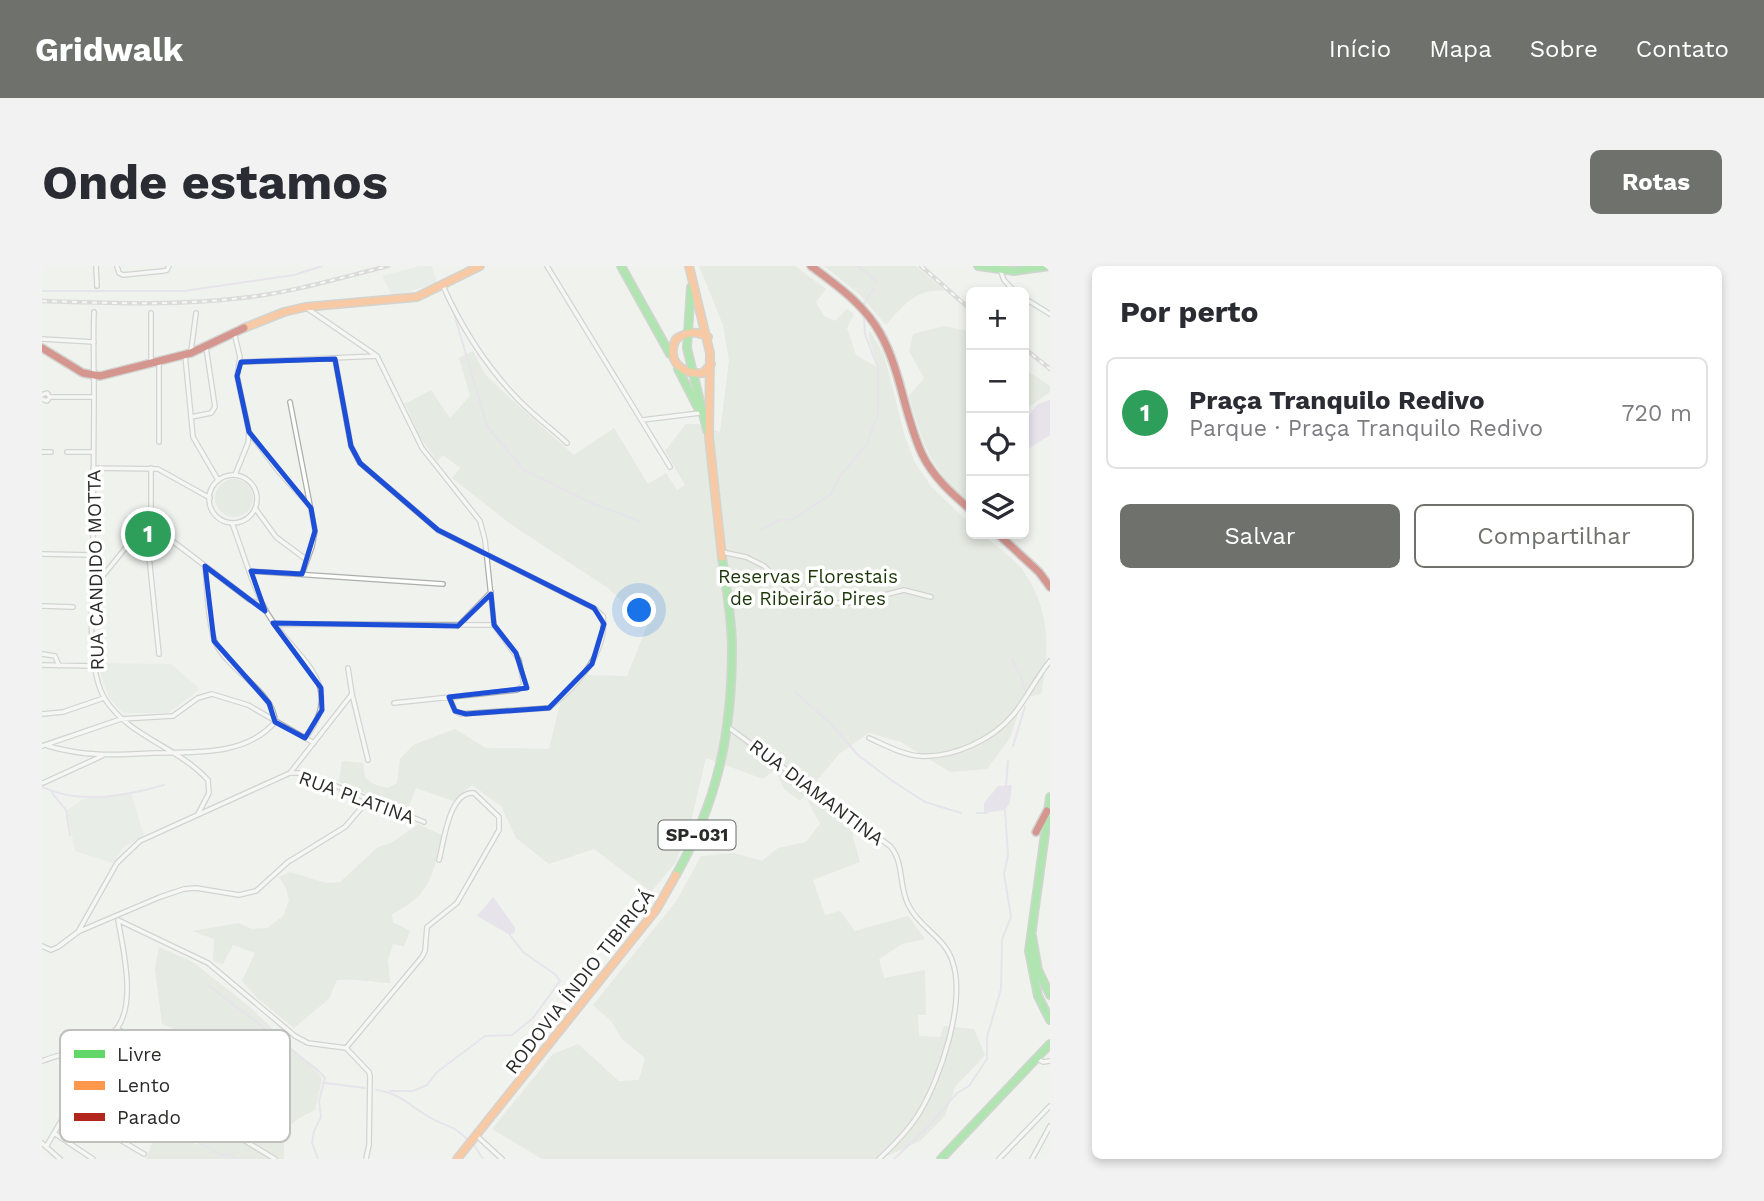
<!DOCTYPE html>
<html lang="pt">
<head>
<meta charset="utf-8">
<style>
  body { margin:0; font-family:"Work Sans",sans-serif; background:#f2f2f3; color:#2b2b33 }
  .controls { position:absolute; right:21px; top:21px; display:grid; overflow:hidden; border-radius:10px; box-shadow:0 4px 10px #0003 }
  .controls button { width:63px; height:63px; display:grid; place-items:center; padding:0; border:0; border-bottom:2px solid #e1e1e2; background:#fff; color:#2b2b33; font:35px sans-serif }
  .you { position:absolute; left:598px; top:345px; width:24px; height:24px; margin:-18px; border:5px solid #fff; border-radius:50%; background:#1a73e8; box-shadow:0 0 0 10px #1a73e833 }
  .badge { display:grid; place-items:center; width:46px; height:46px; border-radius:50%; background:#6f716d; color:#fff; font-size:23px; font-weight:700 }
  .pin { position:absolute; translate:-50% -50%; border:4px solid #fff; box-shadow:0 2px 7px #0006 }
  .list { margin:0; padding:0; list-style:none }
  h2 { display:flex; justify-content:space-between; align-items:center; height:91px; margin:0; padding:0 28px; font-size:30px }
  h2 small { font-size:23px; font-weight:400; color:#7c7c81 }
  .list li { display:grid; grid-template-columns:46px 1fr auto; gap:21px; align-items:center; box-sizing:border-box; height:112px; margin:0 14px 14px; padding:0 14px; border:2px solid #e1e1e2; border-radius:10px }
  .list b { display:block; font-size:26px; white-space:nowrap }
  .list p { margin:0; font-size:23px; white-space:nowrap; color:#7c7c81 }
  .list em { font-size:23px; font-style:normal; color:#7c7c81 }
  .actions { display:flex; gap:14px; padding:21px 28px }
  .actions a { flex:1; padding:16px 0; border:2px solid #6f716d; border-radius:10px; text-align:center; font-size:24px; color:#6f716d }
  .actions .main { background:#6f716d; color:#fff }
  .icon { flex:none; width:38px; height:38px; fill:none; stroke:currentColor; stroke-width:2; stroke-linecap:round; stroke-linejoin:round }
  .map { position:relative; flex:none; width:1008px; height:893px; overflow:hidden; border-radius:10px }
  header { display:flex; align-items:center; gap:42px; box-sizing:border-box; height:98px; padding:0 35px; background:#6f716d; color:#fff }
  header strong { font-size:33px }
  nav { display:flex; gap:38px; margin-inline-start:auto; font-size:24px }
  .intro { display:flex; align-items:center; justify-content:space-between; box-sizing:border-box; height:168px; padding:0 42px }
  h1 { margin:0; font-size:49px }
  .button { padding:18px 32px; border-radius:10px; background:#6f716d; color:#fff; font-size:24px; font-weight:700 }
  main { display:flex; gap:42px; padding:0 42px }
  aside { flex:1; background:#fff; border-radius:10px; box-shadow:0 4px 10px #0003 }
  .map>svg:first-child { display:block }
  .built { fill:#e0e6dd }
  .green { fill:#d7dfd2 }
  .water { fill:#dad1e7 }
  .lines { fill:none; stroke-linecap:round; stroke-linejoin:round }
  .stream { stroke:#dad1e7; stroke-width:2 }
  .street-casing { stroke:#adafac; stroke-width:6 }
  .fast-casing { stroke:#adafac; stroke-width:10 }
  .slow-casing { stroke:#adafac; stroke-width:10 }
  .jam-casing { stroke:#adafac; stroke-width:10 }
  .street { stroke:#fdfdfc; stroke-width:3.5 }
  .fast { stroke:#63d668; stroke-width:7 }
  .slow { stroke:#ff974d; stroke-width:7 }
  .jam { stroke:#b3261e; stroke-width:7 }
  .rail-casing { stroke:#c0c0bf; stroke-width:4.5 }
  .rail { stroke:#fff; stroke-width:2; stroke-dasharray:5; stroke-linecap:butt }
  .marked { fill:none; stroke:#1d4ed8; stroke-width:5; stroke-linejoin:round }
  .labels { text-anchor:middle; stroke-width:7; stroke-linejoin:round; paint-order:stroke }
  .shield { fill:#fff; stroke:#696b68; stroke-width:2 }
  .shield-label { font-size:18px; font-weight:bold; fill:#292b28 }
  .street-label { font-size:19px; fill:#292b28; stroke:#fff }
  .park-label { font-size:19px; fill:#1c380a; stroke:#fff }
  .key { fill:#fff; stroke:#bfbfbe; stroke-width:2 }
  .key-label { font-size:19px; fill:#292b28 }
</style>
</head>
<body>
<header>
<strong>Gridwalk</strong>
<nav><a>Início</a><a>Mapa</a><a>Sobre</a><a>Contato</a></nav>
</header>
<div class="intro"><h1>Onde estamos</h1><a class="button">Rotas</a></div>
<main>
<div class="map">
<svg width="1008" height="893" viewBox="0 0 1008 893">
  <rect width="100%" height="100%" fill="#f0f2ee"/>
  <path class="built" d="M378,0H390L395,17L356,29H350L340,10Z
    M55,397L129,398L158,423L126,447H81L67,432Z
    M89,528L102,569L81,582L71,597L33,585L25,544L41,533Z"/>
  <path class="green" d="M657,0H753L784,23L774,36L782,50L793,55L805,43L812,48L805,62L814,89L835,101C835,89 825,76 827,64L842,89L863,171L873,197L889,220L929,259V268H939C953,279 969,290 981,304C1008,345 1008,379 999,428L981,432L968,472L945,503L908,506L859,476L827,467L797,488L758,535L742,523L733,503L721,513L664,492L649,555L634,596L609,626L552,583L507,598L474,572L459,540L430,519L411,535L374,522L365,545L297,516L300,495L321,497L323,511L331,518L345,522L355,517L358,493L371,479L413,463L444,482L507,483L518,438L546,409L585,410L605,360L566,322L470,259L410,212L418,202L401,189L395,195L378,171L363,138L389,124L408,152L428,130L417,92L431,85L443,108L470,134L532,189L572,162L606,218L624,207L635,224L643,219L623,185L644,158H655L678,166L687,95L681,59Z
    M782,0H874L903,25C875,21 861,40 844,59L817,28Z
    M902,60L929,66V239C889,204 881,179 867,130L882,112L867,85L871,68Z
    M982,105L990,108L1008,120V126L984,143L982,146Z
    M173 232a19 19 0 1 1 38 0a19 19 0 1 1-38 0Z
    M772,526L818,564L810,567L818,596L771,614L783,649L798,645L813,665L866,650L883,673L860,678L837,693L842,712L883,704L884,749H876L877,770L898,771L902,760L932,763L943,789L913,821L903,850L878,875L838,893H500L450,863L511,788L536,778L577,815L597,814L603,792L580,773L569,755L551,739L635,634L659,590L692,587L720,595L736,582L764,576L778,558L766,535Z
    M376,558L400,569C390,609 390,629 350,648L351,656L368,665L362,680L351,678L346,694L348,717C330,716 311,712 295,714L287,733L252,762L215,732L200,715L213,687L191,679L181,698L171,695L172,673L150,665L197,657L210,663L225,662L242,649L247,634L244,622L237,611L248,606L284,617L298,616L336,581L349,577Z
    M117,681L151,696L209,742L276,807L280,813L273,844C246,857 241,862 242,893H104L115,865L156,879L174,840L181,833L161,822L166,814L177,813L182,797L178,785L166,790L153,787L134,764L120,758L113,703Z"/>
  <path class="water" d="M1008,134V169L988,182H982V154L996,138Z
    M970,519L968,537L963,544L942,547V537L956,520Z
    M451,631L473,661V666L468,669L435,650Z"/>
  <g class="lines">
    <path class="stream" d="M816,0L835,15
      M0,25H142L252,9L280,0
      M821,40L831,23
      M413,51L445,160L482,204L547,236L597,255
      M718,264L737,254L751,253L788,229L798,210L825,178L836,147V102L823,68L822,51
      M970,393L979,410L984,427
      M753,426L788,457L816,489L849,514L883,536L919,547
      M971,480L983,441
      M0,521C38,539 83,530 122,519
      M964,521L966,495
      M10,527L24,544L28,569
      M935,547H945
      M166,719C195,742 225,763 254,787C264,796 274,801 283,812L277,835L279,851L272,865L270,877L276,893
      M283,817L323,822
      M334,824C356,826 368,840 387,851C404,861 410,858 425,873
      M348,825H371L385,819L395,806L443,770L470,769L491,752L518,715L514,709L481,686L468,669
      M127,866L144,869L179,889H189L195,893
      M432,879L441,893
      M852,893L888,859L915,827L927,820L945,793V771L959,723L960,673L969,651L962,608L966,589L963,544"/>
    <defs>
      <path id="street" d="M54,0L55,20
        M75,0L77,7L81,9L121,5L125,4L127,0
        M505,0L628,201
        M959,6L962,14L973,26
        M401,20C418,58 443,98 472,129C488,147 508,161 525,177
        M982,32L1008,48
        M266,43L335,90L380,182L438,255L443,274L452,359L477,394L482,419L475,424L352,437
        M52,46C51,74 52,103 52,131C52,184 51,238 51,291C50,327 44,403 63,433C88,472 135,480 166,514L167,527L156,548
        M192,66L198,91L195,110L197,120L207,166L206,177L193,209
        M0,73L52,76
        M149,85L154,47
        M143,89L151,171L176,214
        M293,93L309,180L318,197L396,264L552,342L561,350C566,387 534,421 507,442L418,448L413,445L407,431
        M117,95V176
        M199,96L335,90
        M109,97V47
        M0,129L5,127L8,131L5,135L0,133
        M8,131H52
        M248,136L273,265L270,281L260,308
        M149,151L169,147L173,141L164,81
        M600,154L658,147
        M207,166L236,205L268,240
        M0,186H9
        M25,186H51
        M51,202L116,203L168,232
        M167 233a24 24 0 1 1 48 0a24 24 0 1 1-48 0Z
        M213,242L234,271L265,294
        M109,257V202
        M190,257C200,283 210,319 223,343C247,389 308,414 264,471
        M94 269a11 11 0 1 1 22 0a11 11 0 1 1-22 0Z
        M116,264L208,334L221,339
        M106,280L117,388
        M680,286L704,291L722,300L750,326L773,337H811L862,324L889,331
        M0,288L51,289
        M209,305L401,318
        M51,322L94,269
        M0,340L31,341
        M233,358L452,359
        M416,360L449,326
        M0,388L13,390L17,400
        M0,399L52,400
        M306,402L310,428L326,494
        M0,448L21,446L62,432
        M686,461L848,580C863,597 856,621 867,640C877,661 902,671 910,694C925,735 898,814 876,849C865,866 851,880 837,893
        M827,472C843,479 861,489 878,490C911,492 950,474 971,449C985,432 994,412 1008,395
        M0,480L79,453L131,450L156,432L170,428L206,439L272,477
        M6,480C44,491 73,489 112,487C153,486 204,490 233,456C233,427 188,405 175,380C166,364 165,320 163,300
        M248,507H260L277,513L382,556
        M1,517L60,490
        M76,654L166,697L253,770L266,777L304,782L327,806L328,810L327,879L324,893
        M38,665L118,631L142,623L154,622L197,629L214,625L246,596L303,561L327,533
        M0,680L9,684L16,681L36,666L75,597L98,575L248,507L310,428
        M75,763L163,804
        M304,782L380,691L383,685L385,661L415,637L457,564V551L432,527C407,525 402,575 397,594
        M994,792L1001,796L1008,795
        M0,795C21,787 49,782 67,770C98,749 81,683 76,654
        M26,843L102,888
        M12,867L51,893
        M435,870L460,893
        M0,877L18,893
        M4,881L26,843L40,827L49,824L91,821L112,827L167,853L233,893
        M957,893L1008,840
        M990,893L1008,860"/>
      <path id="fast" d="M579,0L628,88
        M936,0L972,5L1008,0
        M649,21L645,82L665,164
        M636,103L656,142
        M1008,531L987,685L996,730L1008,754
        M634,609C676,535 690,466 690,382C690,352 684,321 680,291
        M990,670L996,704L1008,729
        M899,893L1008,778"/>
      <path id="slow" d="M647,0L668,87L667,171L680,291
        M202,62L242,46L263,41L375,31L438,0
        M666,71C654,64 645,66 634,73C624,94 639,109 661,107L669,98
        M415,893L614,644L634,609"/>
      <path id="jam" d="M769,0C794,19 822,38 838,67C859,104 862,149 880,188C891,211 910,228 929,244
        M0,82L41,107L58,110L149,87L202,62
        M956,268L997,306L1008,321
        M994,566L1005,545"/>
    </defs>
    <use href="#street" class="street-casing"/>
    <use href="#fast" class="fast-casing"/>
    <use href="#slow" class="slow-casing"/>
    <use href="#jam" class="jam-casing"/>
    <use href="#street" class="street"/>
    <use href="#fast" class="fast"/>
    <use href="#slow" class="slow"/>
    <use href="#jam" class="jam"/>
    <defs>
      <path id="rail" d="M879,0L929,44
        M0,35C66,37 133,40 199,32C249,27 297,12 346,0
        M982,82L1008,103"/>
    </defs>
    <use href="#rail" class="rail-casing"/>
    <use href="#rail" class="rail"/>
  </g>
  <path d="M0 0H1008V893H0ZM293,93L309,180L318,197L396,264L552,342L562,358L550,398L507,442L424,448L413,445L407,431L485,422L474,387L452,359L449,328L416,360L231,357L279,422L280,444L263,472L233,456L227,437L172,375L163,300L223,345L209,305L260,308L273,265L269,242L207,166L195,110L199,96Z" fill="#f0f2ee" fill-opacity=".55" fill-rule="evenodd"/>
  <path class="marked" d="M293,93L309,180L318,197L396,264L552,342L562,358L550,398L507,442L424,448L413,445L407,431L485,422L474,387L452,359L449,328L416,360L231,357L279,422L280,444L263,472L233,456L227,437L172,375L163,300L223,345L209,305L260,308L273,265L269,242L207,166L195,110L199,96Z"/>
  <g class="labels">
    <rect class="shield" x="616.5" y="554.5" width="77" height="29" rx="5"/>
    <g class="shield-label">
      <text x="655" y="575">SP-031</text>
    </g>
    <g class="street-label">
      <text transform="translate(53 304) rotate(-91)" y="7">RUA CANDIDO MOTTA</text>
      <text transform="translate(775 526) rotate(37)" y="7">RUA DIAMANTINA</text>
      <text transform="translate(315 531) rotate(20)" y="7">RUA PLATINA</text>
      <text transform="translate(537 715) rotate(-52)" y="7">RODOVIA ÍNDIO TIBIRIÇÁ</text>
    </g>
    <g class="park-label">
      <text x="766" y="317">Reservas Florestais<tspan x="766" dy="22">de Ribeirão Pires</tspan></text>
    </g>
  </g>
  <rect x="18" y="764" width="230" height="112" rx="10" class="key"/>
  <rect x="32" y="784" width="31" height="8" fill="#63d668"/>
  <rect x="32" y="815" width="31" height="9" fill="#ff974d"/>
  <rect x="32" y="847" width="31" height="8" fill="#b3261e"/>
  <g class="key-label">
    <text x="75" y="795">Livre</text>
    <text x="75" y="826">Lento</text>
    <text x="75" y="858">Parado</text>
  </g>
</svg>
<div class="controls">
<button>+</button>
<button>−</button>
<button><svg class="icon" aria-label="locate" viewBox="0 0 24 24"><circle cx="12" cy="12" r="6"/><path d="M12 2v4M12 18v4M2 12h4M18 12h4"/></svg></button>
<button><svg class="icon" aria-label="layers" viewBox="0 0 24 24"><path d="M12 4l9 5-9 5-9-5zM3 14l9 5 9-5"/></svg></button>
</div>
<div class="you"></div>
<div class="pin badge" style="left:106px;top:268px;background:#2e9e5b">1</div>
</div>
<aside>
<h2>Por perto<small></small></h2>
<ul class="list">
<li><span class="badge" style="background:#2e9e5b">1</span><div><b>Praça Tranquilo Redivo</b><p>Parque · Praça Tranquilo Redivo</p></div><em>720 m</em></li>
</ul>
<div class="actions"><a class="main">Salvar</a><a>Compartilhar</a></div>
</aside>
</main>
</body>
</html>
